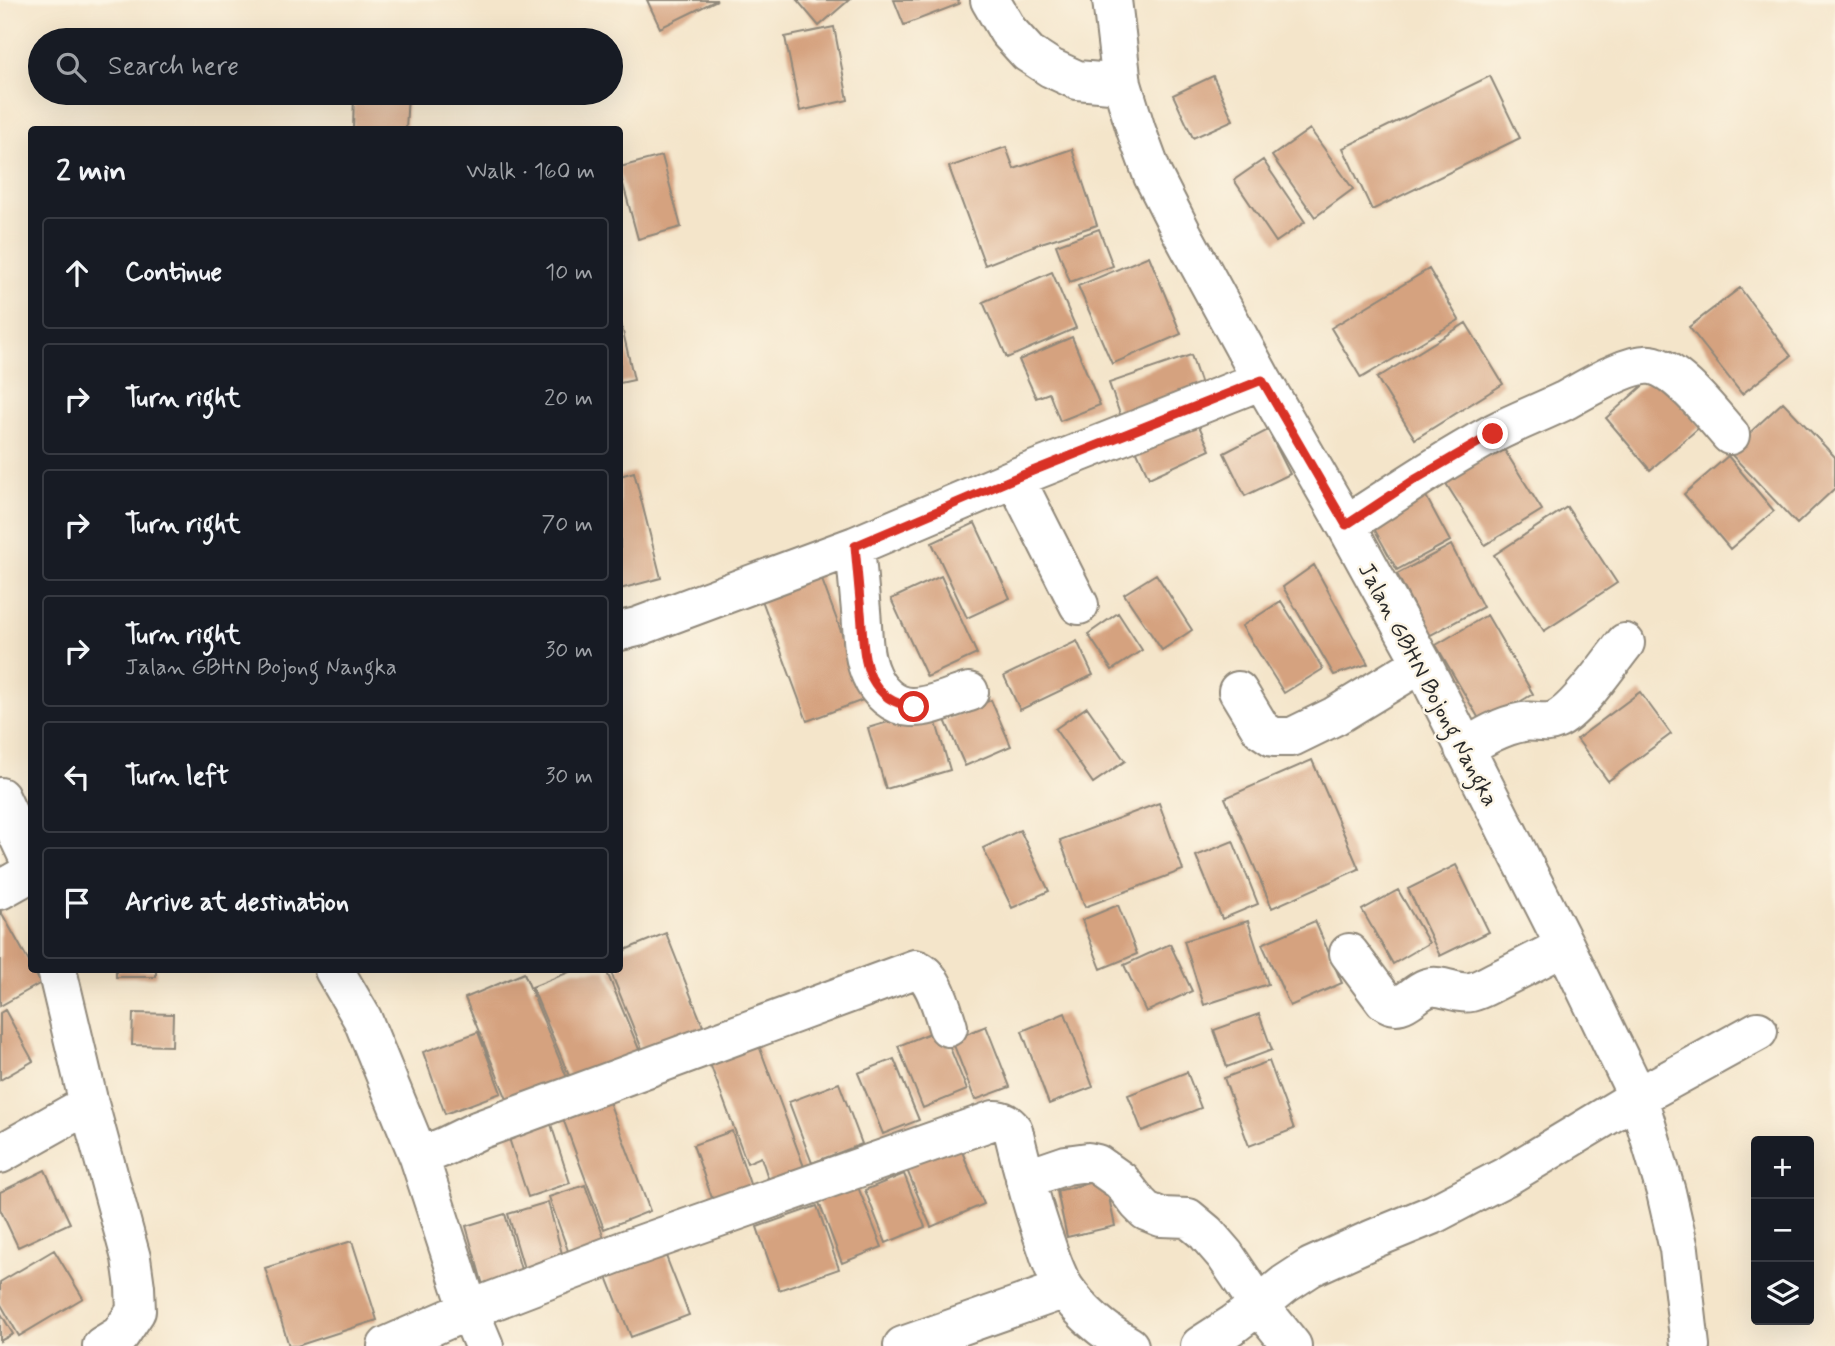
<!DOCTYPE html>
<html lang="en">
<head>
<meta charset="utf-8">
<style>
  body { margin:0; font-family:Mynerve,sans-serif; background:#20242c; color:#f1f3f6 }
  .controls { position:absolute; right:21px; bottom:21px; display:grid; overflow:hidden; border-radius:7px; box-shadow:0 7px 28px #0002 }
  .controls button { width:63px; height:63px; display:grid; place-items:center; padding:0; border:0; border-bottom:2px solid #363941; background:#171b24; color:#f1f3f6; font:35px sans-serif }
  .stop { position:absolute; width:21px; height:21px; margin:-16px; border:5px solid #d93025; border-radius:50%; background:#fff }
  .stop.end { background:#d93025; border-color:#fff; box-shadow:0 2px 7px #0008 }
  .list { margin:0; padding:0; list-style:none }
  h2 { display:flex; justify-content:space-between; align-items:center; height:91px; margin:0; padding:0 28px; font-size:30px }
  h2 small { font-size:23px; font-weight:400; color:#9ea1a6 }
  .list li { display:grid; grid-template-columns:46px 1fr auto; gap:21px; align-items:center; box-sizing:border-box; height:112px; margin:0 14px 14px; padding:0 14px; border:2px solid #363941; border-radius:7px }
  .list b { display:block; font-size:26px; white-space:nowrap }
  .list p { margin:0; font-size:23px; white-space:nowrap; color:#9ea1a6 }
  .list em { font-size:23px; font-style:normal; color:#9ea1a6 }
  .icon { flex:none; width:38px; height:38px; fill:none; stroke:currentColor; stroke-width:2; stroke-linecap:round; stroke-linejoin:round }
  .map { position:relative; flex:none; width:1835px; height:1346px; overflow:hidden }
  .search { position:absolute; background:#171b24; box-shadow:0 7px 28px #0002; left:28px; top:28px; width:595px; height:77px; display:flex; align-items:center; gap:18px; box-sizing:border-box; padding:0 24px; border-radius:38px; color:#9ea1a6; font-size:26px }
  .panel { position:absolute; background:#171b24; box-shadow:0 7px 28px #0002; left:28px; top:126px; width:595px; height:847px; border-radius:7px }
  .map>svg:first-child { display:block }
  .building { fill:#d5a27f }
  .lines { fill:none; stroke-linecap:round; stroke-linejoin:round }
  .minor-casing { stroke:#90887a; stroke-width:42 }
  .minor { stroke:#fff; stroke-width:38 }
  .route { stroke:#d93025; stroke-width:9 }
  .labels { text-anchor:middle; stroke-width:5; stroke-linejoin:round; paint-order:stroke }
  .street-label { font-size:23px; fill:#2b2b2b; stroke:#fcf5e5 }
</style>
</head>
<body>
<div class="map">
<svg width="1835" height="1346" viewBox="0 0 1835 1346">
  <rect width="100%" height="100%" fill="#fcf5e5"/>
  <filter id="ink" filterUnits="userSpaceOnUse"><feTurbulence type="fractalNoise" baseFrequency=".0143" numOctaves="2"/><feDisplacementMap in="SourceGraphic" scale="14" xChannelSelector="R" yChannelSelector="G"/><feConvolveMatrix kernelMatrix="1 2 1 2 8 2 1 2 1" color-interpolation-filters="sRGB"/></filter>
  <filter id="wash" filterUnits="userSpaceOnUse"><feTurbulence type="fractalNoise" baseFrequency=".00686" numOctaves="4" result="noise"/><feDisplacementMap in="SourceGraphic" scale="28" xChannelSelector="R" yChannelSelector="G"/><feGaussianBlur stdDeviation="1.57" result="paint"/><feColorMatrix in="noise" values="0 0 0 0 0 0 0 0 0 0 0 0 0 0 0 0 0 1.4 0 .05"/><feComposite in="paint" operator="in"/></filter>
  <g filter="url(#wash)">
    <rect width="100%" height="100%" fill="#f4e5ca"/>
    <g id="blocks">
      <path class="building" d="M647,0H717L660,28Z
        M797,0H849L819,26Z
        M894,0H958L959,4L904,25Z
        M834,27L848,100L800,111L785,37Z
        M1213,76L1233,120L1193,138L1173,95Z
        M1490,76L1520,138L1372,210L1343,148Z
        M354,93H408L406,130H353Z
        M1310,129L1353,189L1315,217L1272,156Z
        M1006,147L1014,169L1072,149L1097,225L1041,243L985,265L949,167Z
        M662,156L681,227L638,239L620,173V167Z
        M1263,160L1305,222L1276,242L1234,180Z
        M1099,229L1113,266L1070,282L1056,245Z
        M1149,256L1181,334L1112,364L1078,286Z
        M1429,269L1459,320L1361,378L1331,328Z
        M1052,272L1076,328L1007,358L983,302Z
        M1740,288L1791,356L1742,394L1689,327Z
        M621,323L634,380L620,383V323Z
        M1466,323L1503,384L1415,439L1377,378Z
        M1072,337L1100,405L1060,421L1049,393L1036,398L1019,360Z
        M1191,355L1203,391L1122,420L1109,383Z
        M1656,374L1701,426L1650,470L1606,418Z
        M1783,402L1835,457V488L1797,524L1729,452Z
        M1194,415L1210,450L1149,478L1133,443Z
        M1268,430L1290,474L1245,496L1224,453Z
        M1502,446L1542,510L1485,545L1445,482Z
        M1728,456L1774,511L1730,549L1684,494Z
        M634,472L661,578L620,589V476Z
        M1421,487L1450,541L1397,570L1367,516Z
        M1567,507L1617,583L1544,631L1494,555Z
        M975,523L1010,598L967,618L932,543Z
        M1451,545L1483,607L1429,636L1397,574Z
        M1314,565L1368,664L1334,675L1283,587Z
        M818,569L866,699L807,721L759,592Z
        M1156,574L1192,630L1162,650L1124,594Z
        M941,576L977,654L927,677L891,599Z
        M1281,601L1323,669L1284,693L1242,626Z
        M1118,613L1142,650L1112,670L1088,634Z
        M1487,615L1533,694L1482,724L1436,645Z
        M1077,641L1093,675L1020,710L1004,676Z
        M1640,692L1671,734L1608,781L1577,739Z
        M991,700L1011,746L965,766L945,720Z
        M1087,707L1125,761L1093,783L1055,729Z
        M932,709L950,770L886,789L868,728Z
        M1312,760L1359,869L1272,908L1225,798Z
        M1159,803L1183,870L1085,907L1060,840Z
        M1020,830L1049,891L1012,908L983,848Z
        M1233,841L1258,904L1222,919L1196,856Z
        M1456,865L1489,932L1440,956L1408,889Z
        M1398,890L1429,943L1393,964L1362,910Z
        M1118,905L1137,954L1101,969L1082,920Z
        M0,910L32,967V970H33L41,983L0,1006Z
        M1248,921L1268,984L1204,1005L1184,941Z
        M1315,921L1342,983L1290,1006L1262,944Z
        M666,933L704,1029L644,1054L610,970H620V952Z
        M1170,944L1192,991L1146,1012L1124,965Z
        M116,970H156V977H116Z
        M574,970H606L641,1054L572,1083L532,987Z
        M524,973L570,1085L511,1109L465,998Z
        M5,1010L33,1061L0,1080V1013Z
        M133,1013L173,1014L172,1046L132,1045Z
        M1065,1013L1093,1087L1049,1104L1022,1031Z
        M1259,1014L1272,1050L1227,1067L1214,1030Z
        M986,1026L1010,1087L975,1100L952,1040Z
        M942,1028L967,1090L923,1108L898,1046Z
        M478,1032L501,1093L445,1114L423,1052Z
        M758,1043L807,1175L771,1187L761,1157L747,1163L709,1061Z
        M894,1059L919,1120L883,1134L858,1073Z
        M1269,1061L1294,1129L1249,1146L1224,1078Z
        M1187,1072L1201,1108L1142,1131L1128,1095Z
        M839,1083L862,1144L812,1163L789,1102Z
        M608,1099L650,1211L604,1229L562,1116Z
        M548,1115L570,1183L528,1197L506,1129Z
        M732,1131L754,1196L716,1209L693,1145Z
        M955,1135L984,1204L931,1227L902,1158Z
        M45,1170L70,1223L18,1247L0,1209V1192Z
        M904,1174L925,1227L886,1243L865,1190Z
        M854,1177L882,1247L842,1263L815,1192Z
        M1105,1179L1115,1226L1067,1237L1057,1191Z
        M585,1185L608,1249L572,1262L549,1197Z
        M548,1202L564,1261L525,1272L508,1214Z
        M817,1206L839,1269L779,1290L757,1227Z
        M505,1214L522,1273L483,1285L466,1226Z
        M352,1241L377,1320L297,1346H289L265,1268Z
        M662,1246L689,1315L631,1337L604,1269Z
        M54,1250L83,1298L19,1336L0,1303V1282Z
        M0,1312L13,1334L0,1341Z"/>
    </g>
  </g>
  <g filter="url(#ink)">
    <use href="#blocks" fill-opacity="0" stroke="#90887a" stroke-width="2"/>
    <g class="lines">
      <defs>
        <path id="minor" d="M990,0L1008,31L1028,53L1051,68L1077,80L1122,84
          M1112,0L1122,84L1136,130L1153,176L1183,235L1262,380L1346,525L1422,663L1565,946L1638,1097L1666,1192L1679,1249L1690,1346
          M1015,478L1079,605
          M1346,525C1395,493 1444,460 1496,432C1518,421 1541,412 1564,401C1585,390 1628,362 1651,365C1678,369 1712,415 1730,435
          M855,546C857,568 859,590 861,611C863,632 862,656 871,675C878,692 893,706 911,707C930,708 951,697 969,692
          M620,631L637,627L855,546L1015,478L1262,380
          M1238,691L1261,729L1273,737H1292L1335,716L1422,663
          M1464,749C1483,737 1501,726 1523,722C1535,720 1545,725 1556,720C1577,711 1609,663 1625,643
          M0,797L32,865
          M0,890L32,872
          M1349,953L1384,1000C1402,1014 1411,994 1427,988C1441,983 1456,995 1471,992C1480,990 1488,985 1496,981C1519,970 1542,958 1565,946
          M57,970L89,1104L131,1258L135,1287L136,1311L120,1335L102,1346
          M334,970L362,1018L419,1157
          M0,1154L89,1104
          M1025,1179L1066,1165L1088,1162L1097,1164L1121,1181L1138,1203L1146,1211L1161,1217L1188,1218L1206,1233L1225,1255L1259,1305L1285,1284L1311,1267L1373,1239L1434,1214L1472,1194L1507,1176L1638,1097L1758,1031
          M387,1346L469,1310L628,1249L994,1120C1003,1120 1007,1123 1013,1130C1022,1167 1031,1203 1044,1239C1050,1256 1055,1274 1065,1289C1081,1312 1105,1332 1129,1346
          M484,1346L469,1310L419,1157L446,1146L479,1130L915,969C934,974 942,1009 948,1027
          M903,1346L1065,1289
          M1200,1346L1234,1324L1259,1305L1292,1346"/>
      </defs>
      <use href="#minor" class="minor-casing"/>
      <use href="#minor" class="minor"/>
    </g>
  </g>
  <g class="lines" filter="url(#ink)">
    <path class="route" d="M914,707C893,704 881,696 871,677C862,658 863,632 861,612C859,590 857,568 855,546L1015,478L1262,380L1346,525L1414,480L1493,434"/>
  </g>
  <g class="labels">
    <g class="street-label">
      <text transform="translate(1429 684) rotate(62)" y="8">Jalan GBHN Bojong Nangka</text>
    </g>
  </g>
</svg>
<div class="controls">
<button>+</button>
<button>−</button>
<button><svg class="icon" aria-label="layers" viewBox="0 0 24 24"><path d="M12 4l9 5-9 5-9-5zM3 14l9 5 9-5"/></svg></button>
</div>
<div class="stop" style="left:914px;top:707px"></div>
<div class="stop end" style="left:1493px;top:434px"></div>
<div class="search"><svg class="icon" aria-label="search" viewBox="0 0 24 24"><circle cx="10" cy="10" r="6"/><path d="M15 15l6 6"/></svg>Search here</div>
<section class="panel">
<h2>2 min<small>Walk · 160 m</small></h2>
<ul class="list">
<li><svg class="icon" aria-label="ahead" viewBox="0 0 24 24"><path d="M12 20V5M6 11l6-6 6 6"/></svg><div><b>Continue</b></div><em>10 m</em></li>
<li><svg class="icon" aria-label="right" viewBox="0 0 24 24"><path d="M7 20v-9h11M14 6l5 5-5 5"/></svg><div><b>Turn right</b></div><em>20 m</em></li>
<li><svg class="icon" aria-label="right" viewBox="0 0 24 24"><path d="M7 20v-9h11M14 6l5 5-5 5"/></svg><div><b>Turn right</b></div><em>70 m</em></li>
<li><svg class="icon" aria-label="right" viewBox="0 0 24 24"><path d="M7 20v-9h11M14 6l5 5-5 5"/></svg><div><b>Turn right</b><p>Jalan GBHN Bojong Nangka</p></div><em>30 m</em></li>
<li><svg class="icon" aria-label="left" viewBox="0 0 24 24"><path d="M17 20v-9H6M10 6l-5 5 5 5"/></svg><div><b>Turn left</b></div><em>30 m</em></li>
<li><svg class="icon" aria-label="arrive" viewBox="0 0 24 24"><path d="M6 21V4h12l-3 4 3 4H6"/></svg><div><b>Arrive at destination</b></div></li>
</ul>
</section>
</div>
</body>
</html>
